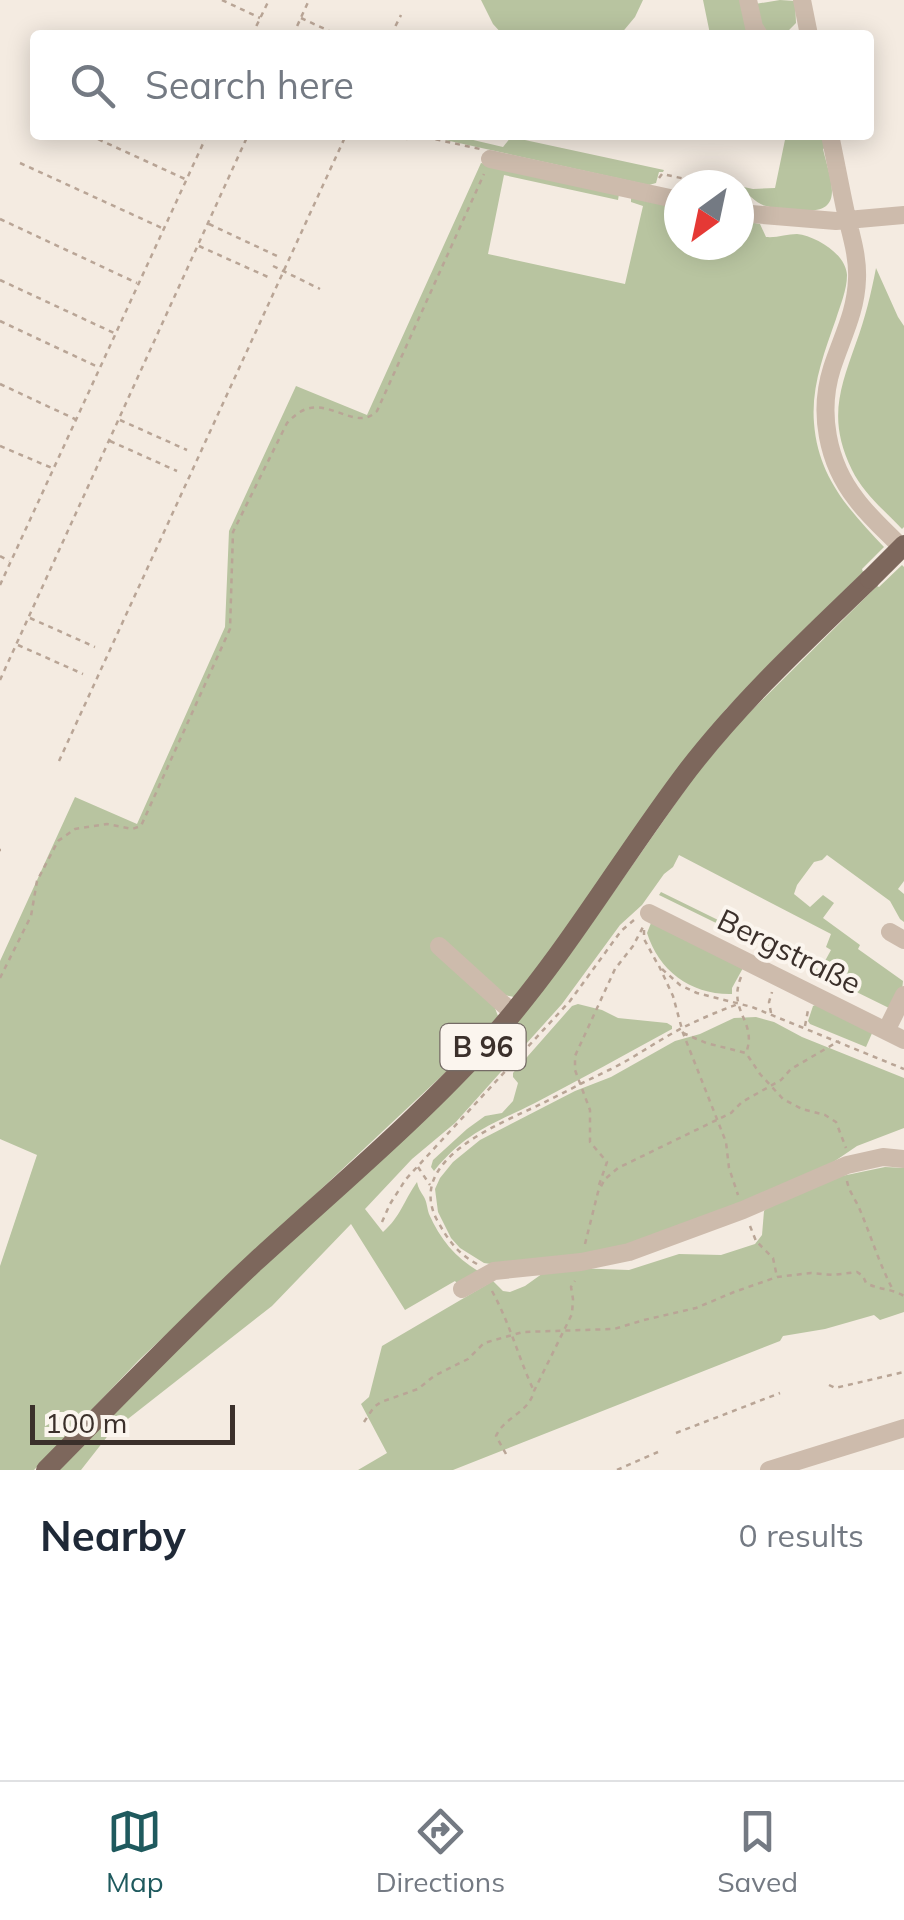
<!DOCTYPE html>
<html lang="en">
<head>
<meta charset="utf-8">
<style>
  body { margin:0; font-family:Mulish,sans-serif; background:#f6f6f7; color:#1f2937 }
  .compass { position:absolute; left:664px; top:170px; width:90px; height:90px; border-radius:50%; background:#fff; box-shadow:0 5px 25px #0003; rotate:213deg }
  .scale { position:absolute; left:30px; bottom:25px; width:205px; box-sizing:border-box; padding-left:10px; border:5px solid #3b302b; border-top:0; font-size:28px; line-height:35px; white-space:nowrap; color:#3b302b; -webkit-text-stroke:8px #fbf5ee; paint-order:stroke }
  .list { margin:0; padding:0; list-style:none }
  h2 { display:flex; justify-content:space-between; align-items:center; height:130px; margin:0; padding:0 40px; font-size:42px }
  h2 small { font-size:32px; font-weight:400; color:#747a83 }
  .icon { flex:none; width:55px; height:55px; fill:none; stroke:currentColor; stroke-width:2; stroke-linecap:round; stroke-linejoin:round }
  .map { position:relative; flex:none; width:904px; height:1470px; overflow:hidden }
  .search { position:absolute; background:#fff; box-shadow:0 5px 25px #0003; left:30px; right:30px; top:30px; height:110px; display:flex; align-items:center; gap:25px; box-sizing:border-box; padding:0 35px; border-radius:10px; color:#747a83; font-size:38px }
  .sheet { height:310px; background:#fff }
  nav { display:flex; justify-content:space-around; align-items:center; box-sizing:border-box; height:140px; border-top:2px solid #e0e1e3; background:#fff; font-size:28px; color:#747a83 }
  nav a { display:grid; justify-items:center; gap:5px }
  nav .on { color:#1f5a5e }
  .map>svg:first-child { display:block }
  .green { fill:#b8c4a0 }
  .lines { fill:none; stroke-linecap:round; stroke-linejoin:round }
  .path { stroke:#b9a596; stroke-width:2.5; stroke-dasharray:5 5; stroke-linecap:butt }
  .minor { stroke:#cdbbac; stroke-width:18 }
  .major { stroke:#7d675c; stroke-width:20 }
  .major-bridge { stroke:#7d675c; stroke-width:20 }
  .labels { text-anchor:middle; stroke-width:8; stroke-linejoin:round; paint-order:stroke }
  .shield { fill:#fbf5ee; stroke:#756b66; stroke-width:2.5 }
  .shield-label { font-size:28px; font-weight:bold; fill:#3b302b }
  .street-label { font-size:30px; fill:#3b302b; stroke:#fbf5ee }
</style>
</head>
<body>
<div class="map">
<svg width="904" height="1470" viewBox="0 0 904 1470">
  <rect width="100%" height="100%" fill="#f4ebe1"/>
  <path class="green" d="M481,0H643L635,17L620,35H503L493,24Z
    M703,0H743L750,35L710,34Z
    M780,0L795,1L796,23L786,33L770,34L763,27L755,4Z
    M437,135H452L503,147L511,137L664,170L663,172H659L656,183L649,185L436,138Z
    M786,135H823L826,147L823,149C830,180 848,216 798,210C788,209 776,209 766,206C756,204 749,193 739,189V186L753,189L775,188Z
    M481,163L619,194L618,200L504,175L488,254L625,284L643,206L631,202V198L679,207V245H739V220L760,224L766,237C777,238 787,234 797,234C816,236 846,254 847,275C847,290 840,306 836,319C824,353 811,387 814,423C818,477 849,510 884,547L862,569L863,572L782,651L726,709L558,941L514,997L500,994L493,1003L498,1016L464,1055L139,1360L34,1470H0V1266L37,1155L0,1139V961L75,797L137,824L225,627L229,531L296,386L367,415Z
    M876,268L898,317L904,326V527L902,529C885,511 863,493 852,470C828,420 839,391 856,343C865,319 871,294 876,268Z
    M902,565L904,567V881L898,889L904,894V922L900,919L890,901L827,855L822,860L814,862L797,885L794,894L810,907L823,895L834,903L823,918L860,945L858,949L903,981L902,991L889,1008L659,895L661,892L820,970L831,950L826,947L831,934L679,855L673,867L664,874L642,905L620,925L562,1004L455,1123L412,1159L365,1209L383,1232C401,1216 403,1202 417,1182C418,1188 421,1192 424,1197C427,1202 427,1208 429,1214C440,1239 455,1257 478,1271L460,1287L455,1281L405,1310L351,1224L272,1306L110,1433L81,1470H56L571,953L694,777L739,723L877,586L879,587Z
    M651,923L743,968L732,988V994C691,995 659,971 647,933Z
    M578,1004L602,1010L618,1018L667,1023L672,1026V1029C626,1054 581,1079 535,1103C491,1125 466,1132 434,1171L431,1167L433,1160L467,1129L485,1116L502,1113L513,1101L518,1083L513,1077V1073L572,1006Z
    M817,1004L873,1031L866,1047L810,1024L808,1021L813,1006Z
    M756,1017L774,1022L802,1037L904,1078V1128L857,1146L829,1165L735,1208L605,1252L498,1265L484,1263L460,1248L451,1238L438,1212L435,1189L440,1178L453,1162L480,1140L575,1091L611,1077L675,1041L700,1034L734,1018Z
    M885,1167L904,1168V1312L880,1320L874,1315L825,1329L783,1336L780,1341L453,1470H358L387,1453L361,1404L369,1397L382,1346L493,1281L503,1291L510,1292L525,1286L546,1271L573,1268L629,1270L679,1254L721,1255L755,1244L762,1235L764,1211L767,1207L842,1176Z"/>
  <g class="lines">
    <path class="path" d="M222,0L260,18
      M301,18L338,35
      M252,35L269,0
      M293,35L309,0
      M391,35L401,15
      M89,135L185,179
      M416,135L480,149
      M406,140L407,135
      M20,163L162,228
      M659,178L662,174L714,185
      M739,190L749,196
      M0,219L137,283
      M209,224L277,256
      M199,246L268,277
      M273,266L320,289
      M0,280L114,333
      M0,321L98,367
      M0,384L75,419
      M120,420L187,450
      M110,441L177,471
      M0,446L52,468
      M0,556L9,561
      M0,585L207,135
      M30,618L95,647
      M18,645L83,674
      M0,680L248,135
      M59,761L346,135
      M0,850H1
      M644,930V939L657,963
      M659,966L673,996L683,1033L726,1142L729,1168L738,1195
      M662,969L680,985L697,993L752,1007L904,1069
      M741,977C727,1012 758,1021 746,1053
      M0,978L31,916L37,881L58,841L75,829L107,824L132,829L141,826L230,629L233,532L287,423C291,419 295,415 300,412C328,395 356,433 377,411L484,174
      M771,1013L769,1002L772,992
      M805,1026L808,1010
      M683,1033L706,1043L746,1053L760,1074L783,1099L802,1109L825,1115L836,1122L846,1148
      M418,1167L430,1185
      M847,1181C849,1192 856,1200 860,1210C871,1236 879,1263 892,1288
      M599,1185L607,1162L590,1142V1110L575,1070V1056L615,969L633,946L643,927
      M382,1222L390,1204L406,1179L570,1001L621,931L634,920
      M750,1226L756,1241L773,1258L777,1277
      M585,1244L598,1192L605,1179L618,1168L731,1113L742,1102L781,1080L791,1069L839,1041
      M477,1264C457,1253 448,1240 437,1220C405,1159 500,1124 541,1104C563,1093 586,1081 609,1070C634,1058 657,1041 682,1028C700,1019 719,1011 738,1004
      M492,1291C510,1324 518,1356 533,1389
      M829,1385L835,1388L904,1372
      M364,1422L374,1407L381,1402L418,1389L434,1376L468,1359L484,1343L523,1332L614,1329L644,1320L696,1308L734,1292L777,1277L811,1273L833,1275L857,1272L863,1276L866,1283C879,1290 891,1288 904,1296
      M676,1433L780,1393
      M506,1454L496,1436C504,1417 529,1413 534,1391L572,1314L573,1299L571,1287L575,1281
      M617,1470L658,1452"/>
    <path class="minor" d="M748,0L754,27L759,35
      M802,0L809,35
      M830,135C836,163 841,191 847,218C852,238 858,258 857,279C856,312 842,337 832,368C818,412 827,462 856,499C870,518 888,533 904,550
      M490,159L679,200
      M739,213L836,221L904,215
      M649,913L904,1040
      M890,932L904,940
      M439,946L513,1013
      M886,1031L904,995
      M462,1289L494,1271L581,1262L629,1252L743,1210L847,1165L883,1157L904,1159
      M769,1470L904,1428"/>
    <path class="major" d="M46,1470C115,1400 183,1329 255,1262C337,1187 422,1116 496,1033C568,951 622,857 688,770C742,700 807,640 870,579"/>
    <path class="major-bridge" d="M870,579L904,545"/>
  </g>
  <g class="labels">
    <rect class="shield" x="440.5" y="1024" width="85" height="46" rx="8"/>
    <g class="shield-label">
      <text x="483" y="1057">B 96</text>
    </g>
    <g class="street-label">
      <text transform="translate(789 952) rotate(26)" y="10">Bergstraße</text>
    </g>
  </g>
</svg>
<svg class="compass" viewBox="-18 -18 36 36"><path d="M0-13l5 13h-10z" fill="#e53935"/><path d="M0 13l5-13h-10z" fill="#747a83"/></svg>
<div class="scale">100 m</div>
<div class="search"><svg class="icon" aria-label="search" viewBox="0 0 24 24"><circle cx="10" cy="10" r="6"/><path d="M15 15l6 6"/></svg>Search here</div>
</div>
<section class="sheet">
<h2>Nearby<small>0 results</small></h2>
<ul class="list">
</ul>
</section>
<nav>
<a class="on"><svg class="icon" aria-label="map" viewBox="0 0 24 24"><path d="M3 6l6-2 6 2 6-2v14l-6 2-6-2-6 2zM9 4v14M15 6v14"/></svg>Map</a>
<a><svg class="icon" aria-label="directions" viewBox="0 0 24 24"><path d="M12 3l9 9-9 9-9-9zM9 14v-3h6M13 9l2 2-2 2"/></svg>Directions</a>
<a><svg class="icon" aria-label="saved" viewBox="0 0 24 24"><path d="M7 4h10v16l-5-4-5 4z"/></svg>Saved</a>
</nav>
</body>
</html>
